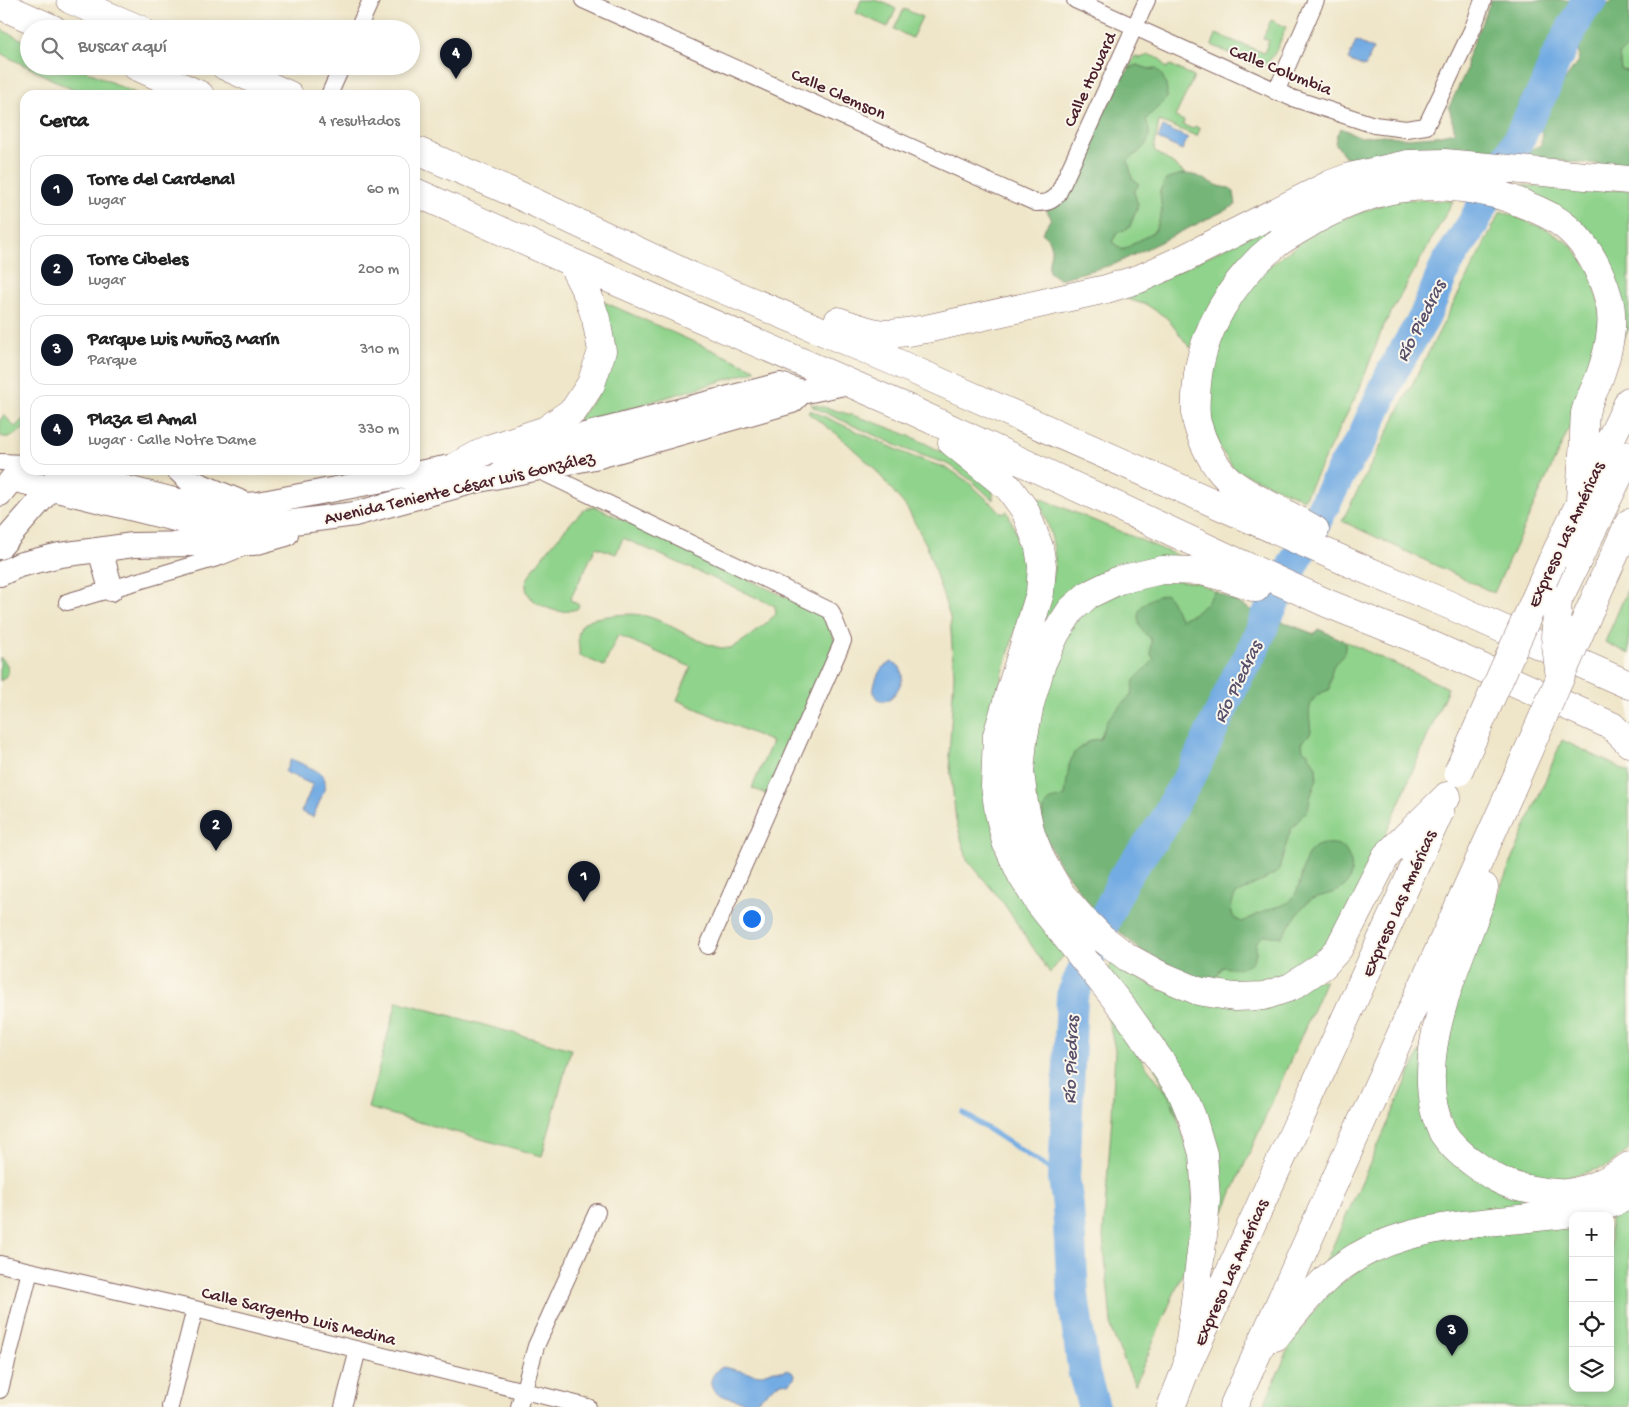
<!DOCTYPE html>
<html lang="es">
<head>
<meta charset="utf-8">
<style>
  body { margin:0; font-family:"Gochi Hand",sans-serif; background:#f2f2f2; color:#222 }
  .controls { position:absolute; right:15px; bottom:15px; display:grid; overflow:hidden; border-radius:10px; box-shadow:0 2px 8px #0003 }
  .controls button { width:45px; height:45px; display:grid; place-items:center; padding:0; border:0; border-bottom:1px solid #e0e0e0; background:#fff; color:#222; font:25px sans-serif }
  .you { position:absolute; left:751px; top:918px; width:18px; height:18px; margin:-12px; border:4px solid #fff; border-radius:50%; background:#1a73e8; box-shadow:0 0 0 8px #1a73e833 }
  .badge { display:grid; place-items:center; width:32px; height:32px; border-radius:50%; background:#111827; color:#fff; font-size:16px; font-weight:700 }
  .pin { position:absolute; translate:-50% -41px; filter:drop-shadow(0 1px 2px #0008) }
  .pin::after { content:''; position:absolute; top:26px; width:18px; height:15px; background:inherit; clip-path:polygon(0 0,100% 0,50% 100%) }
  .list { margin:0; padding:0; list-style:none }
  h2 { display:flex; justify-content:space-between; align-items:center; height:65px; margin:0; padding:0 20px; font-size:21px }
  h2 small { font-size:16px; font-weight:400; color:#767676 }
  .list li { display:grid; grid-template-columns:32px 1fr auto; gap:15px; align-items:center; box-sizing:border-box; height:70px; margin:0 10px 10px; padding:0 10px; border:1px solid #e0e0e0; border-radius:15px }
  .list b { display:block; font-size:19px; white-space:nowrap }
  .list p { margin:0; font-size:16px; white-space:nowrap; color:#767676 }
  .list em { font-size:16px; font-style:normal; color:#767676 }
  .icon { flex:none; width:28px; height:28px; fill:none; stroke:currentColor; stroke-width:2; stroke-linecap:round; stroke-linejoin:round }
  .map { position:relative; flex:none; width:1629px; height:1407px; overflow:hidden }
  .search { position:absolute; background:#fff; box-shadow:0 2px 8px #0003; left:20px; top:20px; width:400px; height:55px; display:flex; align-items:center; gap:12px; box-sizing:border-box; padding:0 18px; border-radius:28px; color:#767676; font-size:19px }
  .panel { position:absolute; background:#fff; box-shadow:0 2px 8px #0003; left:20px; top:90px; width:400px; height:385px; border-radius:15px }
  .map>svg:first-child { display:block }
  .green { fill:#90d38c; stroke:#6d795c }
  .forest { fill:#74b578; stroke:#5f6a52 }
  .water { fill:#73ace3; stroke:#5e6687 }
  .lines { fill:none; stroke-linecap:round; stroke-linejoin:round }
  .stream { stroke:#73ace3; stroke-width:5.5 }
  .river { stroke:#73ace3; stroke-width:32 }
  .street-casing { stroke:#846562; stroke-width:18 }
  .secondary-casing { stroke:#846562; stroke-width:26 }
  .highway-casing { stroke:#846562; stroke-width:29 }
  .street { stroke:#fff; stroke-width:16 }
  .secondary { stroke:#fff; stroke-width:24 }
  .highway { stroke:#fff; stroke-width:28 }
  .highway-bridge-casing { stroke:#846562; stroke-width:29; stroke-linecap:butt }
  .highway-bridge { stroke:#fff; stroke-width:28 }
  .labels { text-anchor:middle; stroke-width:4; stroke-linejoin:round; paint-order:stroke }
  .street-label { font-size:18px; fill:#4a1f2b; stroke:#fbf7ec }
  .water-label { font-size:19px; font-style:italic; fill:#58506b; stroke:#fbf7ec }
</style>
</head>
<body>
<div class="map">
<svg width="1629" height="1407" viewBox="0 0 1629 1407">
  <rect width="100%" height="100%" fill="#fbf7ec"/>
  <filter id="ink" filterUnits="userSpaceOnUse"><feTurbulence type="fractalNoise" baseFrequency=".02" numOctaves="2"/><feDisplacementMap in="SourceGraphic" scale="10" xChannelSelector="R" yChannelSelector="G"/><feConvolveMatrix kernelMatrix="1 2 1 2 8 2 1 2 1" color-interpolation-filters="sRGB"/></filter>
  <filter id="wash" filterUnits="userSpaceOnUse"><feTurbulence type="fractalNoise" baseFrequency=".0096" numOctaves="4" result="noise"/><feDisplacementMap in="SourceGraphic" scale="20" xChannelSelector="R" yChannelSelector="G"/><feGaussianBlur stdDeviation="1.12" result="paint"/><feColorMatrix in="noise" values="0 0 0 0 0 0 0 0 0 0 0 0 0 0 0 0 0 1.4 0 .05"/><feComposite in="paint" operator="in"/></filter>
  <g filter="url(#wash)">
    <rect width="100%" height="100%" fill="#efe6c9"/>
    <path class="green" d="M861,0H875L880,2L881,1L896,9L888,27L856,13Z
      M904,9L922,17L912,38L894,29Z
      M1271,20L1286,27C1280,40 1274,65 1258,67L1212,45L1216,34L1264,53L1269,41L1263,38Z
      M0,29L29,43V66H76L139,95H83L0,53Z
      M1629,47V71L1621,70L1619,54Z
      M1149,55L1161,59L1166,68L1171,65L1194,77L1175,117L1184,121L1183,125L1193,129L1195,126L1200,129L1197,136L1159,121L1154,150L1186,174L1166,180L1160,191L1162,212L1158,225L1151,235L1122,250L1112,242L1117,233L1129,228L1137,209L1128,161L1133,155L1138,153L1149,132L1146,120L1150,114L1161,105L1154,68L1149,69L1137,65L1128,69L1135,56L1140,58Z
      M1522,185L1562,189L1629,190V329L1616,351L1606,270L1518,190Z
      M1398,199L1453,201L1383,327L1359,390L1304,499L1235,470L1215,441L1205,411L1208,354L1252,279L1321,227Z
      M1501,211L1548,230L1571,245L1591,272L1600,309L1597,357L1577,411L1494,593L1342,521Z
      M1295,213L1190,348L1167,318L1147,305L1127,299L1126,297Z
      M595,298L755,369V371L580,423L578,419L598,395Z
      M811,404C854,414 915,434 951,458C966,468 980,480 993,491V500L972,481L950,465L907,450L813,407Z
      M810,410L911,456L949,469L967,481L1003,514L1007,511L1022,547L1026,565L1028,585L996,697L1064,955L1050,973L1004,904L967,859L956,821L949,756L954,675L950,617L926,544L907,508L873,467L837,434L808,413Z
      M4,415L15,427L25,417V428C17,433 10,440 0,436V420Z
      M1040,498L1186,559L1185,563L1046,627L1009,814L1055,561C1054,539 1047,519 1038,500V499Z
      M596,507L819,613L827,623L836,643L770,796L752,788L772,742L677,700L691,667L618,635L604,666L579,655C580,647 576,636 580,629C583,620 594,618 602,617C614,615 628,613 641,615C665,618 708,652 730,648C739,646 768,622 776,614L775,606L623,538L616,554L596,547L570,600L579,605L577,609C562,613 555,612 541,605C533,601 525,594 526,584C526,573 574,517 585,509C588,507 592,507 596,507Z
      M1154,578L1199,583L1261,615L1213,713L1205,738L1183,782L1171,800L1162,818L1127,863L1114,887L1109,900L1103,911L1040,827L1028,748L1062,638L1091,603Z
      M1629,586V654L1605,642Z
      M1270,619L1283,622L1314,634L1318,629L1448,688L1357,902L1327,948L1286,979L1245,987L1198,980L1112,925C1112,907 1120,894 1129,879L1178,806L1205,757L1227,707L1263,637Z
      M0,657C10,664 11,675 0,681Z
      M1562,740L1629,772V1150L1606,1167L1556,1180L1520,1177L1483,1159L1456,1131L1444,1104L1441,1030Z
      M1112,962L1160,990L1326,980L1215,1231L1214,1190L1108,971Z
      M397,1001L571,1049L542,1156L368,1108Z
      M1107,1015L1170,1097L1191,1158L1195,1227L1188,1261L1135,1385L1112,1333L1103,1236L1112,1116L1115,1049Z
      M1422,1047L1430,1128L1533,1200L1532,1208L1323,1268Z
      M1629,1207V1407H1263L1290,1346L1325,1294L1387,1252L1424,1239L1573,1223V1388H1610V1216Z"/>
    <path class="forest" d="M1491,0H1582L1573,11L1549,52L1560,65C1553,79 1535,83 1524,94C1519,99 1506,146 1505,154L1500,158L1350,163L1335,143L1337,134L1341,128L1361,137L1383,135L1405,138L1435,136L1455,132L1449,107L1467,69L1466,61Z
      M1613,0H1629V47L1619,54L1621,70L1629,71V167L1529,158L1523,156V153L1541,145L1542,134L1538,121L1542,113L1577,63C1580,56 1578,51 1579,43C1582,25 1598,10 1613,0Z
      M1137,65L1149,69H1157C1166,79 1167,86 1167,98L1146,119C1147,123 1149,128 1149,132C1150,147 1136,152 1128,161L1132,178L1139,184L1134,192L1138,205L1129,228L1117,233L1112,242L1123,250L1155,231L1162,212L1160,191L1166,180C1172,178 1180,173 1186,174C1202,174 1214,188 1230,188L1234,192L1236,205L1115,264L1059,279L1049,272C1047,254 1059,245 1042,233L1051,218L1047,211L1049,199L1073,172L1086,163L1090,154L1089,137L1116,80C1124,75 1128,69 1137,65Z
      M1215,591L1261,615L1213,713L1205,738L1183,782L1171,800L1162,818L1127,863L1114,887L1109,900L1103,911L1097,914L1058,862L1040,827L1045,805L1051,800L1065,796L1069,765L1074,753L1091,740L1100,739L1107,720L1132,694L1134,680L1154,660L1151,654V639C1127,619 1139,599 1166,594C1175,602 1173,609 1181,619C1199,612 1204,607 1215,591Z
      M1270,619L1283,622L1314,634L1318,629L1345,641C1347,660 1335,658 1332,670C1331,676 1330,683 1329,690C1305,697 1309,712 1311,732L1302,743L1303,750L1308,753L1316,767L1317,779L1311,795L1308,809L1292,828L1288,838L1281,863L1278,872L1236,894C1231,903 1230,909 1234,918L1242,922C1251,918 1260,913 1269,909C1276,907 1284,906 1290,901C1307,886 1297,845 1326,844C1333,843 1339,844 1344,849C1350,856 1353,865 1351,874C1347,895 1325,892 1309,901C1301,906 1289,928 1281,937L1264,935C1262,937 1257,941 1256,944C1256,946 1256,951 1256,953C1252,970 1236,969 1222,967L1214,982L1198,980L1140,950L1112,925C1112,907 1120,894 1129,879L1178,806L1205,757L1227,707L1263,637Z"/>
    <path class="water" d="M1356,41L1373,49L1365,67L1348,60Z
      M1163,127L1188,138L1182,150L1158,139Z
      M892,662L900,667C901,671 903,675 902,679C901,687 889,706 879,700C868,694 877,675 882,668C885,665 889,664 892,662Z
      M291,759C333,777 331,775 313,817L301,812L313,785L285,772Z
      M723,1367L759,1375L774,1370L783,1371L787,1369L792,1371L795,1376L790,1383C788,1383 785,1382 782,1383C770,1386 762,1402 749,1402C742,1402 719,1396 715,1392C706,1383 713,1371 723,1367Z"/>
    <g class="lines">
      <path class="stream" d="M963,1113L1064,1178"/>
      <path class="river" d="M1094,1407L1084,1374L1073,1295L1068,1207L1064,1178L1072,996L1123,879L1164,823L1174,802L1192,773L1239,673L1251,654L1267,616L1343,468L1362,439L1393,370L1424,318L1447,263L1472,225L1519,138L1545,87L1555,61L1584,6L1592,0"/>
    </g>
  </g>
  <g filter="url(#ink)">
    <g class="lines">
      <defs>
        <path id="street" d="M583,0L1036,203C1046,203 1052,202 1058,194L1147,0
          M1075,0L1292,98L1374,125L1406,129L1426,126L1473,28L1483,0
          M358,29L371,0
          M1276,92L1316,0
          M329,95L342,66
          M0,462L25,463
          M532,467L831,611L843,641L708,946
          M67,602L220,557L245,547
          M0,1264L195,1309L588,1407
          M0,1390L30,1271
          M170,1407L195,1309
          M343,1407L358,1350
          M519,1407L536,1346L597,1212"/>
        <path id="secondary" d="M503,456L780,385L801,392L849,382
          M56,470L170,499L214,508L258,504L471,463
          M179,470L192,482L242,503
          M12,479L203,526H263L355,514L479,480L599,456L792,401L801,392
          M0,494L12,479L24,467
          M0,547L60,478
          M100,550L111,589
          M0,574L19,565L60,555L90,551L133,545L254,543L286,534"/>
        <path id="highway" d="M71,0L139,29
          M0,5L53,29
          M136,66L200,95
          M225,66L289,95
          M415,150L514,193L691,276L886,358L1352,564L1447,604L1629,685
          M415,192L571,262L898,404L1237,562L1329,604L1429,644L1612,726L1629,743
          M838,321C853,326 869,333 885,334C899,334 913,331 926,329L1106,289L1139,279L1185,258L1331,184L1350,177L1408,164L1445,163L1629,180
          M952,442L1009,488L1025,510L1039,547L1042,566L1040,593L997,735L995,786L999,813L1006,842L1022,876L1039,903L1126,1012L1181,1090L1192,1117L1203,1154L1206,1199L1203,1235L1187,1366
          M453,468L491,448L546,430L574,410L591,384L602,351L596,319L588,295L571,262
          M1315,530C1298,520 1281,511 1264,502C1251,495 1237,489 1227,478C1213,465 1202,441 1197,423C1194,410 1196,396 1197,384C1201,332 1233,279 1274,246C1286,236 1301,229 1315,220C1341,206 1367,194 1397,189C1439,183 1487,187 1526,205C1538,210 1551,215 1561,223C1586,241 1601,271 1609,300C1616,326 1607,357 1598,381C1594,391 1587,403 1585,413C1584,423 1584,433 1584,443C1582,462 1581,482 1580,501
          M1552,561L1629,401
          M1603,580L1629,523
          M1256,588L1228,578L1201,571L1162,570L1119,580L1088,595L1071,610L1056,633L1042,663L1030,704L1023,741L1020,772L1024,803L1031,834L1042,861L1061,894L1081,917L1102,938L1127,957L1156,973L1198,991L1234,997L1264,996L1291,987L1324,965L1339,948L1386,856L1447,796
          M1558,600L1629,455
          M1484,887L1481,900C1457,965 1408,1066 1443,1133C1450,1144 1462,1155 1472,1162C1488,1174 1503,1184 1522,1188C1537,1191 1552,1194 1567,1193C1587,1191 1614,1178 1629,1166
          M1275,1337C1289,1321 1302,1303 1317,1288C1374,1228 1453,1226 1529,1218C1563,1214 1599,1213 1629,1195
          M1171,1407L1187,1366L1440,811
          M1233,1407L1511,790"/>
      </defs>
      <use href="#street" class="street-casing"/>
      <use href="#secondary" class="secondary-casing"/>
      <use href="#highway" class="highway-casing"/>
      <use href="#street" class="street"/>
      <use href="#secondary" class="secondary"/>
      <use href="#highway" class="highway"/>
      <defs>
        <path id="highway-bridge" d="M1558,600L1555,637L1560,678
          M1458,772L1552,561
          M1511,790L1603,580"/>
      </defs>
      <use href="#highway-bridge" class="highway-bridge-casing"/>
      <use href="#highway-bridge" class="highway-bridge"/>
    </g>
  </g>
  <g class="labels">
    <g class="street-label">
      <text transform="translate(1281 69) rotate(22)" y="6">Calle Columbia</text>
      <text transform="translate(1089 79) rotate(-65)" y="6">Calle Howard</text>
      <text transform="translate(839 93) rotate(24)" y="6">Calle Clemson</text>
      <text transform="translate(459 487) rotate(-13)" y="6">Avenida Teniente César Luis González</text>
      <text transform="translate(1565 534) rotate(-65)" y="6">Expreso Las Américas</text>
      <text transform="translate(1398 903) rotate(-66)" y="6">Expreso Las Américas</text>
      <text transform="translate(1230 1272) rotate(-66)" y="6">Expreso Las Américas</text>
      <text transform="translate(299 1315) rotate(14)" y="6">Calle Sargento Luis Medina</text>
    </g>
    <g class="water-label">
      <text transform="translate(1419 320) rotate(-63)" y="7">Río Piedras</text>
      <text transform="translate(1236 681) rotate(-64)" y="7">Río Piedras</text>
      <text transform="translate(1069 1060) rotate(-88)" y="7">Río Piedras</text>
    </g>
  </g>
</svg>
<div class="controls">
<button>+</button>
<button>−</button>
<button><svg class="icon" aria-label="locate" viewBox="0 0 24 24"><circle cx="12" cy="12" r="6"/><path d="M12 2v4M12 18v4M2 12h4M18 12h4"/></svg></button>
<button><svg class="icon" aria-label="layers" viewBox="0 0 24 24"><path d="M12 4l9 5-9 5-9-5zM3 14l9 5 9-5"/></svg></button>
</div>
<div class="you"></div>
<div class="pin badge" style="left:584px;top:902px">1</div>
<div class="pin badge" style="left:216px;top:851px">2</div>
<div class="pin badge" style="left:1452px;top:1356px">3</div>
<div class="pin badge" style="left:456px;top:79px">4</div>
<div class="search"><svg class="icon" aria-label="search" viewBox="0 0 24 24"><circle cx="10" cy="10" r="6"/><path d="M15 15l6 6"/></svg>Buscar aquí</div>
<section class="panel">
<h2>Cerca<small>4 resultados</small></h2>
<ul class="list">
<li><span class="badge">1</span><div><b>Torre del Cardenal</b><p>Lugar</p></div><em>60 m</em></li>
<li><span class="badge">2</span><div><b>Torre Cibeles</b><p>Lugar</p></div><em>200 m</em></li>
<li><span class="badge">3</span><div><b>Parque Luis Muñoz Marín</b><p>Parque</p></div><em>310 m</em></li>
<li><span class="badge">4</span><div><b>Plaza El Amal</b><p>Lugar · Calle Notre Dame</p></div><em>330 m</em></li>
</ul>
</section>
</div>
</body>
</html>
